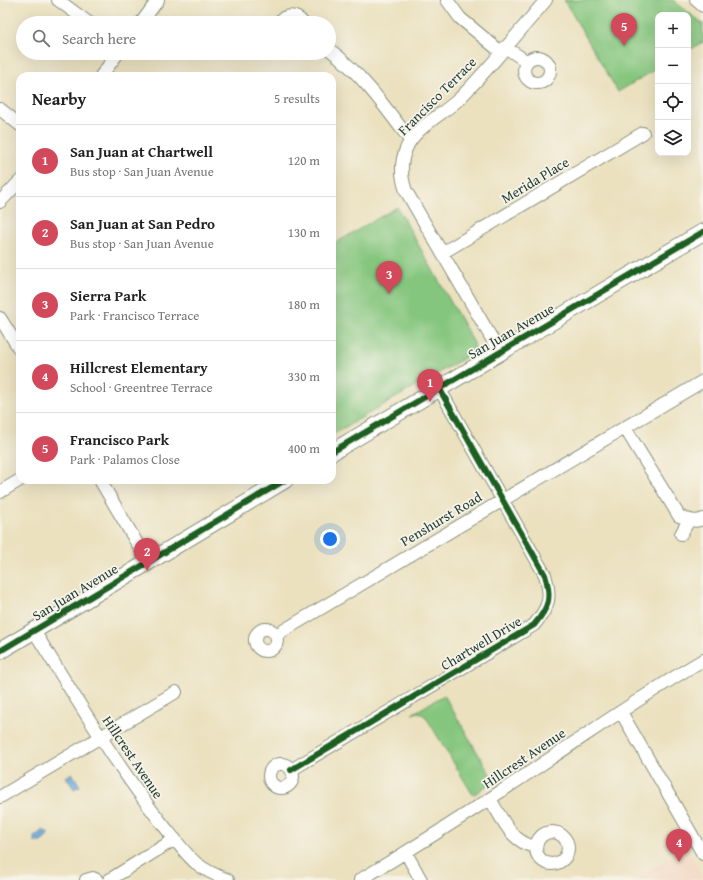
<!DOCTYPE html>
<html lang="en">
<head>
<meta charset="utf-8">
<style>
  body { margin:0; font-family:"Gentium Book Plus",serif; background:#f6f6f6; color:#222 }
  .controls { position:absolute; right:12px; top:12px; display:grid; overflow:hidden; border-radius:8px; box-shadow:0 4px 16px #0002 }
  .controls button { width:36px; height:36px; display:grid; place-items:center; padding:0; border:0; border-bottom:1px solid #e0e0e0; background:#fff; color:#222; font:20px sans-serif }
  .you { position:absolute; left:330px; top:539px; width:14px; height:14px; margin:-10px; border:3px solid #fff; border-radius:50%; background:#1a73e8; box-shadow:0 0 0 6px #1a73e833 }
  .badge { display:grid; place-items:center; width:26px; height:26px; border-radius:50%; background:#d1495b; color:#fff; font-size:13px; font-weight:700 }
  .pin { position:absolute; translate:-50% -33px; filter:drop-shadow(0 1px 2px #0008) }
  .pin::after { content:''; position:absolute; top:21px; width:14px; height:12px; background:inherit; clip-path:polygon(0 0,100% 0,50% 100%) }
  .list { margin:0; padding:0; list-style:none }
  h2 { display:flex; justify-content:space-between; align-items:center; height:52px; margin:0; padding:0 16px; font-size:17px }
  h2 small { font-size:13px; font-weight:400; color:#767676 }
  .list li { display:grid; grid-template-columns:26px 1fr auto; gap:12px; align-items:center; box-sizing:border-box; height:72px; padding:0 16px; border-top:1px solid #e0e0e0 }
  .list b { display:block; font-size:15px; white-space:nowrap }
  .list p { margin:0; font-size:13px; white-space:nowrap; color:#767676 }
  .list em { font-size:13px; font-style:normal; color:#767676 }
  .icon { flex:none; width:22px; height:22px; fill:none; stroke:currentColor; stroke-width:2; stroke-linecap:round; stroke-linejoin:round }
  .map { position:relative; flex:none; width:703px; height:880px; overflow:hidden }
  .search { position:absolute; background:#fff; box-shadow:0 4px 16px #0002; left:16px; top:16px; width:320px; height:44px; display:flex; align-items:center; gap:10px; box-sizing:border-box; padding:0 14px; border-radius:22px; color:#767676; font-size:15px }
  .panel { position:absolute; background:#fff; box-shadow:0 4px 16px #0002; left:16px; top:72px; width:320px; height:412px; border-radius:12px }
  .map>svg:first-child { display:block }
  .built { fill:#f2d4be }
  .green { fill:#85c67e; stroke:#528259 }
  .water { fill:#67a6d9; stroke:#437286 }
  .lines { fill:none; stroke-linecap:round; stroke-linejoin:round }
  .street-casing { stroke:#858f7a; stroke-width:14 }
  .secondary-casing { stroke:#858f7a; stroke-width:18 }
  .street { stroke:#fff; stroke-width:12 }
  .secondary { stroke:#fff; stroke-width:16 }
  .cycleway-casing { stroke:#f7f3e8; stroke-width:8 }
  .cycleway { stroke:#1b5e20; stroke-width:6 }
  .labels { text-anchor:middle; stroke-width:3.5; stroke-linejoin:round; paint-order:stroke }
  .street-label { font-size:14px; fill:#1f3d34; stroke:#f7f3e8 }
</style>
</head>
<body>
<div class="map">
<svg width="703" height="880" viewBox="0 0 703 880">
  <rect width="100%" height="100%" fill="#f7f3e8"/>
  <filter id="ink" filterUnits="userSpaceOnUse"><feTurbulence type="fractalNoise" baseFrequency=".025" numOctaves="2"/><feDisplacementMap in="SourceGraphic" scale="8" xChannelSelector="R" yChannelSelector="G"/><feConvolveMatrix kernelMatrix="1 2 1 2 8 2 1 2 1" color-interpolation-filters="sRGB"/></filter>
  <filter id="wash" filterUnits="userSpaceOnUse"><feTurbulence type="fractalNoise" baseFrequency=".012" numOctaves="4" result="noise"/><feDisplacementMap in="SourceGraphic" scale="16" xChannelSelector="R" yChannelSelector="G"/><feGaussianBlur stdDeviation="0.9" result="paint"/><feColorMatrix in="noise" values="0 0 0 0 0 0 0 0 0 0 0 0 0 0 0 0 0 1.4 0 .05"/><feComposite in="paint" operator="in"/></filter>
  <g filter="url(#wash)">
    <rect width="100%" height="100%" fill="#ebe1bf"/>
    <path class="built" d="M686,848L703,877V880H633Z"/>
    <path class="green" d="M564,0H673L703,24V42L688,51V15H658V68L618,92Z
      M397,207L474,343L475,350L471,354L332,435V245Z
      M444,695L494,781L473,795L426,717L419,712L412,714Z"/>
    <path class="water" d="M72,773L80,786L74,789L66,777Z
      M43,830L48,833L47,837L41,842H35L34,837Z"/>
  </g>
  <g filter="url(#ink)">
    <g class="lines">
      <defs>
        <path id="street" d="M58,0L89,23
          M447,0L460,18L501,52
          M696,0L703,6
          M141,23L158,0
          M278,23C285,14 296,14 303,23
          M505,47L526,61
          M329,49C362,74 386,108 410,140
          M524 70a13 13 0 1 1 26 0a13 13 0 1 1-26 0Z
          M101,76L118,53
          M0,109L20,125
          M0,202L20,181
          M442,253L643,133
          M0,318L20,350
          M499,351L406,191C401,177 400,163 406,149C414,128 443,114 459,99C490,68 518,33 546,0
          M625,428L679,516C687,519 695,523 703,519
          M100,480L148,562
          M0,492L20,480
          M681,534L689,520
          M255 640a11 11 0 1 1 22 0a11 11 0 1 1-22 0Z
          M34,631C74,695 113,761 160,821C170,833 185,854 196,863C205,870 217,876 228,880
          M276,635L703,381
          M621,712L703,854
          M269 776a12 12 0 1 1 24 0a12 12 0 1 1-24 0Z
          M291,770L534,625C549,607 552,598 545,575L439,388
          M0,797L176,692
          M490,799C502,818 511,843 536,847
          M536 848a16 16 0 1 1 32 0a16 16 0 1 1-32 0Z
          M406,853L421,880
          M86,880L93,878L97,880
          M109,880L175,839
          M360,880C422,843 483,804 542,764C595,729 648,692 703,660"/>
        <path id="secondary" d="M332,452L703,232
          M0,651L285,480"/>
      </defs>
      <use href="#street" class="street-casing"/>
      <use href="#secondary" class="secondary-casing"/>
      <use href="#street" class="street"/>
      <use href="#secondary" class="secondary"/>
      <defs>
        <path id="cycleway" d="M332,452L703,232
          M0,651L285,480
          M291,770L534,625C549,607 552,598 545,575L439,388"/>
      </defs>
      <use href="#cycleway" class="cycleway-casing"/>
      <use href="#cycleway" class="cycleway"/>
    </g>
  </g>
  <g class="labels">
    <g class="street-label">
      <text transform="translate(437 96) rotate(-45)" y="5">Francisco Terrace</text>
      <text transform="translate(535 180) rotate(-31)" y="5">Merida Place</text>
      <text transform="translate(511 331) rotate(-30)" y="5">San Juan Avenue</text>
      <text transform="translate(441 519) rotate(-31)" y="5">Penshurst Road</text>
      <text transform="translate(75 592) rotate(-31)" y="5">San Juan Avenue</text>
      <text transform="translate(481 643) rotate(-31)" y="5">Chartwell Drive</text>
      <text transform="translate(133 757) rotate(56)" y="5">Hillcrest Avenue</text>
      <text transform="translate(524 758) rotate(-34)" y="5">Hillcrest Avenue</text>
    </g>
  </g>
</svg>
<div class="controls">
<button>+</button>
<button>−</button>
<button><svg class="icon" aria-label="locate" viewBox="0 0 24 24"><circle cx="12" cy="12" r="6"/><path d="M12 2v4M12 18v4M2 12h4M18 12h4"/></svg></button>
<button><svg class="icon" aria-label="layers" viewBox="0 0 24 24"><path d="M12 4l9 5-9 5-9-5zM3 14l9 5 9-5"/></svg></button>
</div>
<div class="you"></div>
<div class="pin badge" style="left:430px;top:402px">1</div>
<div class="pin badge" style="left:147px;top:571px">2</div>
<div class="pin badge" style="left:389px;top:294px">3</div>
<div class="pin badge" style="left:679px;top:862px">4</div>
<div class="pin badge" style="left:624px;top:46px">5</div>
<div class="search"><svg class="icon" aria-label="search" viewBox="0 0 24 24"><circle cx="10" cy="10" r="6"/><path d="M15 15l6 6"/></svg>Search here</div>
<section class="panel">
<h2>Nearby<small>5 results</small></h2>
<ul class="list">
<li><span class="badge">1</span><div><b>San Juan at Chartwell</b><p>Bus stop · San Juan Avenue</p></div><em>120 m</em></li>
<li><span class="badge">2</span><div><b>San Juan at San Pedro</b><p>Bus stop · San Juan Avenue</p></div><em>130 m</em></li>
<li><span class="badge">3</span><div><b>Sierra Park</b><p>Park · Francisco Terrace</p></div><em>180 m</em></li>
<li><span class="badge">4</span><div><b>Hillcrest Elementary</b><p>School · Greentree Terrace</p></div><em>330 m</em></li>
<li><span class="badge">5</span><div><b>Francisco Park</b><p>Park · Palamos Close</p></div><em>400 m</em></li>
</ul>
</section>
</div>
</body>
</html>
